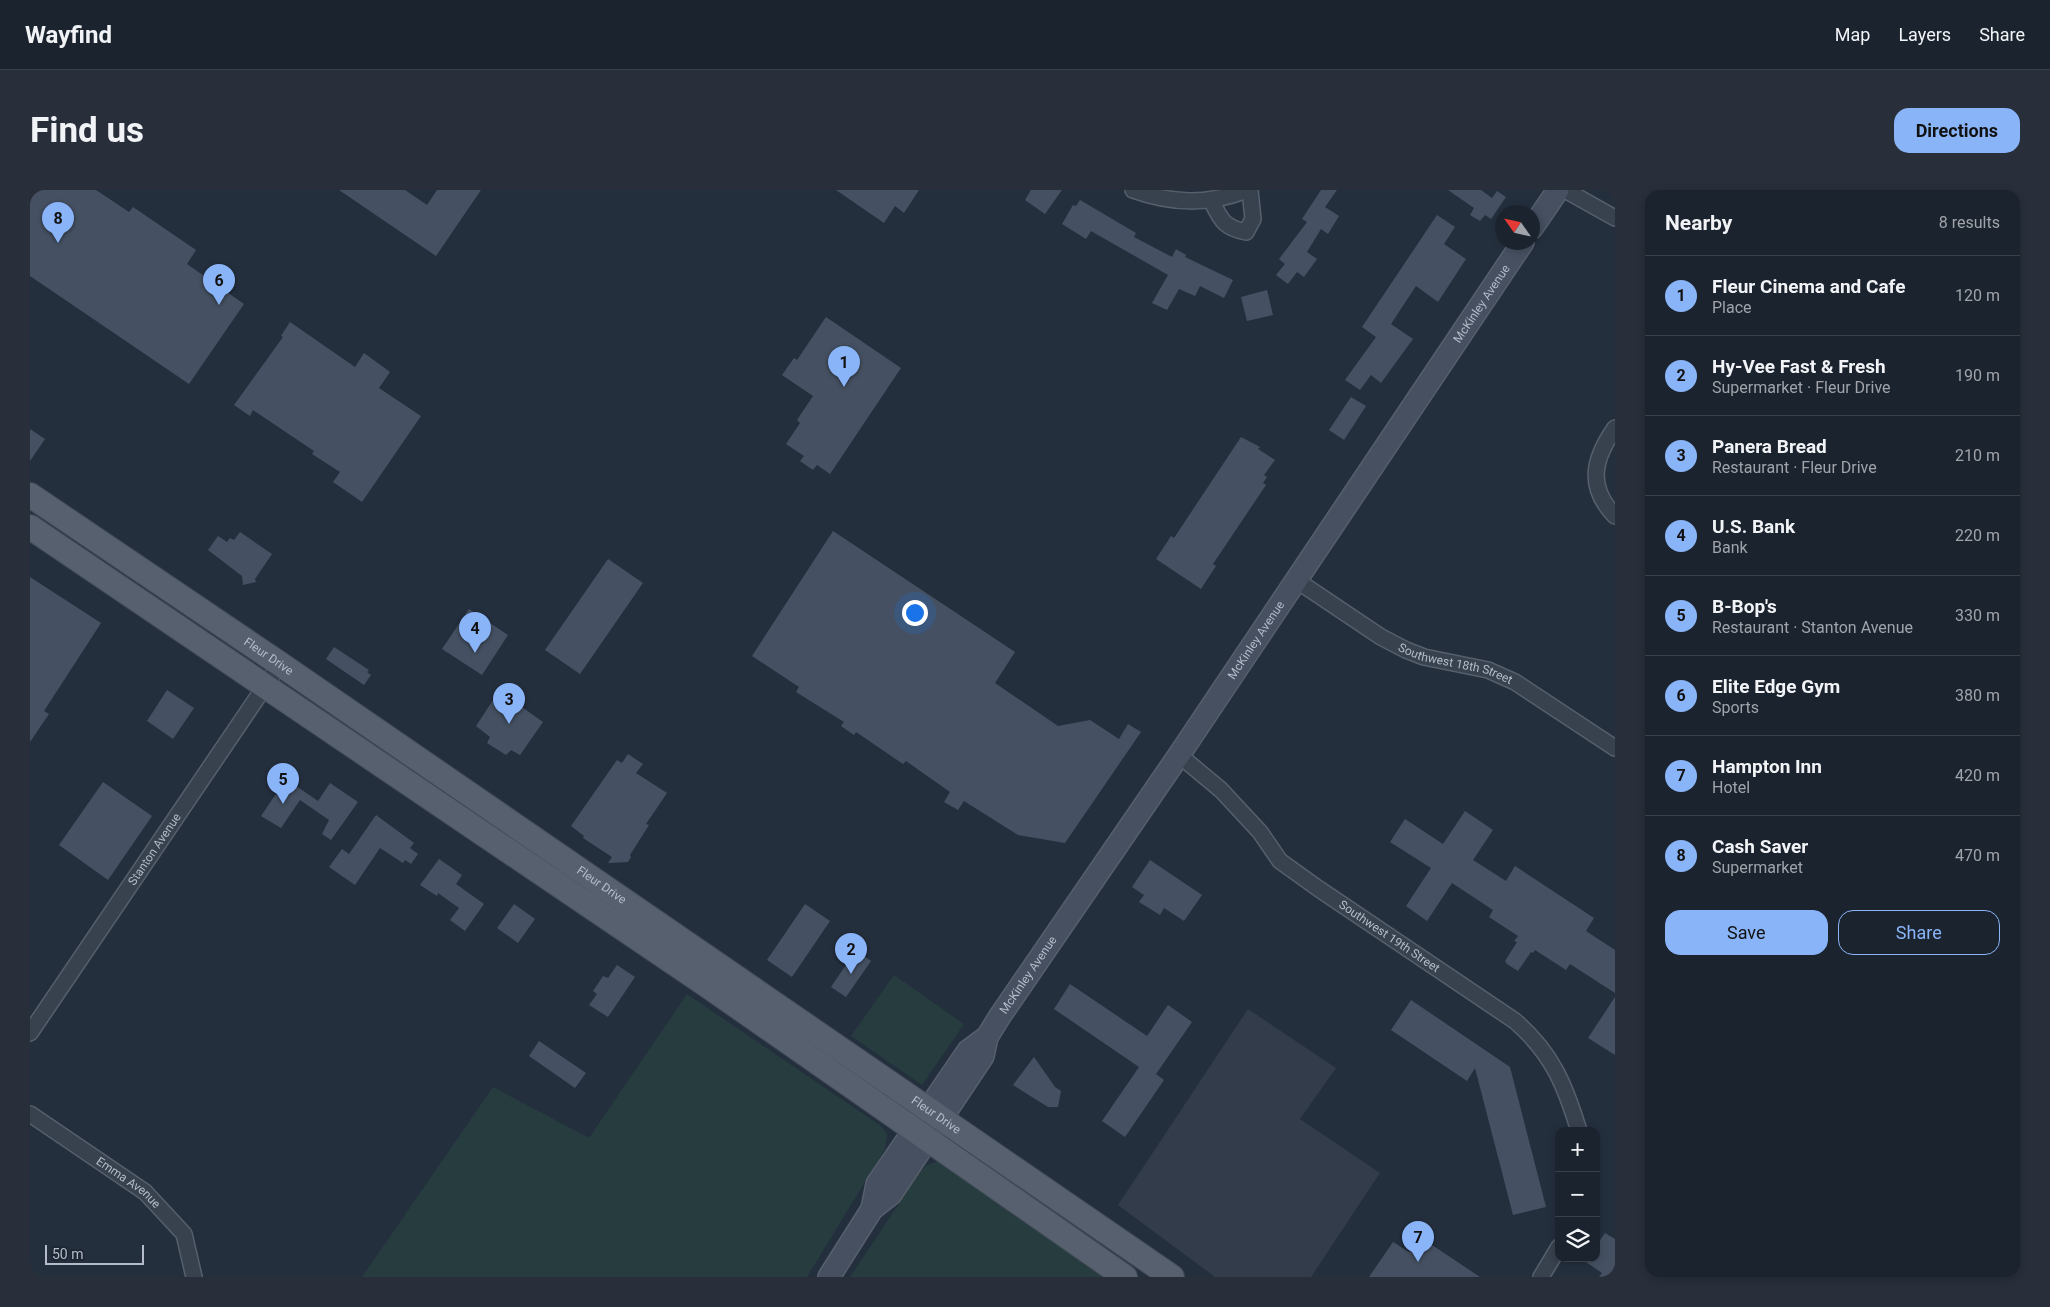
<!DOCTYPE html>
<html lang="en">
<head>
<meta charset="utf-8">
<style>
  body { margin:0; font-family:Roboto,sans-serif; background:#282f3a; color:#f1f3f6 }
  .controls { position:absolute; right:15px; bottom:15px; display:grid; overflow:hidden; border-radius:10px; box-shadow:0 2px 8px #0003 }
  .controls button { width:45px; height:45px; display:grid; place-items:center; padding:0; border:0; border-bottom:1px solid #39404a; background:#1b232e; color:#f1f3f6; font:25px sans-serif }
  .compass { position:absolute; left:1465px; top:15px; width:45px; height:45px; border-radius:50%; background:#1b232e; box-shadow:0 2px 8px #0003; rotate:304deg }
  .scale { position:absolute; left:15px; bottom:12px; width:99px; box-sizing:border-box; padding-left:5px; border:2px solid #b4bcc9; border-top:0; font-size:14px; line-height:18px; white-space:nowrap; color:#b4bcc9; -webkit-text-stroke:4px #1d2633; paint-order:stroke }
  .you { position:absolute; left:884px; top:422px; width:18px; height:18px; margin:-12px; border:4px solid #fff; border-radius:50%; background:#1a73e8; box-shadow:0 0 0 8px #1a73e833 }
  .badge { display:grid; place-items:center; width:32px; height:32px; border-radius:50%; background:#8ab4f8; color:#111; font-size:16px; font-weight:700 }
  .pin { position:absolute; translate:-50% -41px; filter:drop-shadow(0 1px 2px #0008) }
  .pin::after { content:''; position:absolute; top:26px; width:18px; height:15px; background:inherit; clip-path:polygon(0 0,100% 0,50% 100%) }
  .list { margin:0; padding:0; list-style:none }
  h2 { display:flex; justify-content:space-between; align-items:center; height:65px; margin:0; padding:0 20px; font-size:21px }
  h2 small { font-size:16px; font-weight:400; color:#a0a4aa }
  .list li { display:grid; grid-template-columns:32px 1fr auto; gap:15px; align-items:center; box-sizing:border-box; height:80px; padding:0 20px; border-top:1px solid #39404a }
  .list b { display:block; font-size:19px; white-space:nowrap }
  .list p { margin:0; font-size:16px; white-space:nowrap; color:#a0a4aa }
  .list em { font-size:16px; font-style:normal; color:#a0a4aa }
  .actions { display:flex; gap:10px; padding:15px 20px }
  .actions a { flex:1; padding:11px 0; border:1px solid #8ab4f8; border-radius:15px; text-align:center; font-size:18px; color:#8ab4f8 }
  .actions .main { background:#8ab4f8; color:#111 }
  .icon { flex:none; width:28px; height:28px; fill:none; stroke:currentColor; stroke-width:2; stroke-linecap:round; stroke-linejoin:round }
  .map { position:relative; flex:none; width:1585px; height:1087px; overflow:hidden; border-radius:15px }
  header { display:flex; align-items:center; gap:30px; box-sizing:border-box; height:70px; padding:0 25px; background:#1b232e; border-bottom:1px solid #39404a }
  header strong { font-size:24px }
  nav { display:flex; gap:28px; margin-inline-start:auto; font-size:18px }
  .intro { display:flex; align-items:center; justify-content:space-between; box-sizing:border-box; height:120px; padding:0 30px }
  h1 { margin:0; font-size:35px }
  .button { padding:12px 22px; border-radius:15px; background:#8ab4f8; color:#111; font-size:18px; font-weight:700 }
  main { display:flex; gap:30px; padding:0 30px }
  aside { flex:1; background:#1b232e; border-radius:15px; box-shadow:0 2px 8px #0003 }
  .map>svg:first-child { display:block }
  .airport { fill:#323c4b }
  .green { fill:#263c3f }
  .building { fill:#455162 }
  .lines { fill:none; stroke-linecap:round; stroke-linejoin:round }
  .street-casing { stroke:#565f6c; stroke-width:18 }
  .secondary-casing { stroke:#565f6c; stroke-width:24 }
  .primary-casing { stroke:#414a57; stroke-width:26 }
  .street { stroke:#38414e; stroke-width:15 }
  .secondary { stroke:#465061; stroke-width:21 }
  .primary { stroke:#56606e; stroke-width:24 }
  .labels { text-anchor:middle; stroke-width:5; stroke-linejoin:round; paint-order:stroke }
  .street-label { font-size:12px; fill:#b4bcc9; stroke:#1d2633 }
</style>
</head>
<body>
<header>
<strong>Wayfind</strong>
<nav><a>Map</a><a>Layers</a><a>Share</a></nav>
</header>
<div class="intro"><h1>Find us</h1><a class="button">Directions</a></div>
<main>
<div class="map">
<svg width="1585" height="1087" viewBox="0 0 1585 1087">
  <rect width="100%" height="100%" fill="#242f3e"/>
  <path class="airport" d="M1218,819L1306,878L1270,929L1350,983L1281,1087H1185L1088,1015Z"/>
  <path class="green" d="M864,785L934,834L892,895L821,846Z
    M657,804L851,936L857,944L855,959L777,1087H332L463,897L559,948Z
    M909,971L1078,1087H820L890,982L897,975Z"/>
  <path class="building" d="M0,0H66L99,22L103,17L166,60L157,74L214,114L159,194L0,86Z
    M309,0H375L397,15L407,0H451L406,66Z
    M806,0H889L874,23L865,16L854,33Z
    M1001,0H1032L1015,24L995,10Z
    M1291,0H1307L1295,17L1309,26L1298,44L1291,39L1277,62L1287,69L1274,87L1267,82L1258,94L1246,85L1255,74L1249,69L1277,32L1272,29Z
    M1418,0H1451L1462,8L1467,1L1476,7L1461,29L1455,25L1450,31L1440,25L1444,18Z
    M1050,10L1106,43L1104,47L1142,67L1146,59L1156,65L1155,67L1203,90L1194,108L1170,96L1165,106L1149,99L1137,120L1122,113L1138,85L1061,41L1056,49L1032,34L1043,15L1046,16Z
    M1407,25L1425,37L1414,54L1436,69L1408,112L1386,96L1361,134L1383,149L1351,193L1341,185L1330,200L1315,190L1346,147L1332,137Z
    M1237,100L1243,125L1217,131L1211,107Z
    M796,127L871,178L800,284L787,275L783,280L770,271L774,266L756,254L770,233L767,230L783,206L752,185L764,168L767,170Z
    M260,132L325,177L334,163L360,182L349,198L391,226L332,312L303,292L310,282L282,264L284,261L223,220L220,226L204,215L253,147L251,146Z
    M1321,207L1336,216L1314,250L1299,240Z
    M0,239L15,249L0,271Z
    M1211,247L1230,257L1228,259L1245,270L1234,285L1237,287L1233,293L1236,295L1183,374L1186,376L1171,399L1126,369L1141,346L1144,348Z
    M803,341L985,462L965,493L1028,536L1060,530L1089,549L1098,534L1111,542L1035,653L988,645L934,611L928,620L914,612L920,602L876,571L873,574L826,542L824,545L811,536L814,532L766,502L769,497L722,466Z
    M210,342L242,364L225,389L226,392L213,395L212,386L178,360L188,346L197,352L200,348L204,350Z
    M578,369L613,393L550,484L515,460Z
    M0,387L71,433L14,521L19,524L0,552Z
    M439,419L478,445L452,485L412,459Z
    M304,457L339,480L337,482L341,485L334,495L296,469Z
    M137,500L164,518L143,549L117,531Z
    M469,501L513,532L490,565L481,560L476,565L457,553L460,547L446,536Z
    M598,564L613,574L606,583L637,603L616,634L619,635L600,665L601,667L598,672L578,673L582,667L553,648L554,646L541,636L587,570L592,573Z
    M256,589L288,611L300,593L328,612L301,650L292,644L299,630L270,610L251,638L231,626Z
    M73,592L122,626L78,690L29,655Z
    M1435,621L1463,640L1443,670L1476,691L1485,676L1564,728L1556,741L1585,760V803L1540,774L1536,780L1505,760L1503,763L1501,762L1488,781L1477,774L1475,771L1487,752L1484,751L1488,746L1459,727L1463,720L1422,693L1397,731L1376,716L1401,678L1360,652L1375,629L1413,654Z
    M346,625L384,653L380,658L388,664L381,674L375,670L373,673L350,658L325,695L299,677L312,659L319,664Z
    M409,669L432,685L426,694L454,714L435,741L420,730L429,718L408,703L407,706L390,695Z
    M1120,670L1172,705L1154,731L1134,718L1130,725L1109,712L1114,705L1102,697Z
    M484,714L505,729L488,753L467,738Z
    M775,714L800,731L762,787L737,770Z
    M826,760L841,771L816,807L801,797Z
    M587,775L605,787L578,827L559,815L567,804L563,801L573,786L578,788Z
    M1040,794L1117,846L1138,815L1162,832L1126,884L1134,890L1095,947L1072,931L1109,877L1024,819Z
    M1585,807V865L1558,848Z
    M1381,810L1480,877L1516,1017L1483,1025L1445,878L1437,891L1361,840Z
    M509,851L556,883L545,898L499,866Z
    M1004,867L1025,897L1031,901L1028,917H1018L983,895Z
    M1575,1043L1585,1049V1087H1569L1572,1083L1550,1068H1566V1056Z
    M1390,1047L1450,1087H1339L1363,1052L1379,1062Z"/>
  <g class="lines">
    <defs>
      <g id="street">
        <path d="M1103,0C1142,14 1178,15 1217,0"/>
        <path d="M1535,0L1585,28"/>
        <path d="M1181,10C1191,30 1194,38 1216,42L1223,29L1220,0"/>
        <path d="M1585,238C1564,268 1556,296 1585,326"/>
        <path id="s1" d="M1266,390L1351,447L1376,460L1394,467L1458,480L1485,492L1585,558"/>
        <path id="s2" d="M1149,565L1191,600L1230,642L1250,671L1289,699L1485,831C1522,863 1535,895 1549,941"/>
        <path id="s3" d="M0,843L250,474"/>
        <path id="s4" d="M0,924L115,1002L154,1044L164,1087"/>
        <path d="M1511,1087L1529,1057"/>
      </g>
      <g id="secondary">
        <path d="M1502,38L1528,0"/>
        <path id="s5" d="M842,1019L861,1004L953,866L957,847L970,826L1149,565L1493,52"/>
        <path d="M799,1087L842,1019L847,994L938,861L957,847"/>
      </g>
      <g id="primary">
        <path id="s6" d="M0,305L250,474L1142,1087"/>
        <path d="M0,337L678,796L1095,1087"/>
      </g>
    </defs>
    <use href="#street" class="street-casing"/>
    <use href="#secondary" class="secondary-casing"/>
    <use href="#primary" class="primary-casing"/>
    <use href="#street" class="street"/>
    <use href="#secondary" class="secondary"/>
    <use href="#primary" class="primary"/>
  </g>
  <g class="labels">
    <g class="street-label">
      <text dy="4" stroke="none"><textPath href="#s5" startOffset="1094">McKinley Avenue</textPath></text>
      <text dy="4" stroke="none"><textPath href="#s5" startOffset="689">McKinley Avenue</textPath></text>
      <text dy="4" stroke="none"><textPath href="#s6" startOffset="288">Fleur Drive</textPath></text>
      <text dy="4" stroke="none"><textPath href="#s1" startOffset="182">Southwest 18th Street</textPath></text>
      <text dy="4" stroke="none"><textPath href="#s3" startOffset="222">Stanton Avenue</textPath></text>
      <text dy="4" stroke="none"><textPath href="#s6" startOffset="692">Fleur Drive</textPath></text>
      <text dy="4" stroke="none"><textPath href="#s2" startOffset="280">Southwest 19th Street</textPath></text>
      <text dy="4" stroke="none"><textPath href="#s5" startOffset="284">McKinley Avenue</textPath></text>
      <text dy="4" stroke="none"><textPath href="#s6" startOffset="1098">Fleur Drive</textPath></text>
      <text dy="4" stroke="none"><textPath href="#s4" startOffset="120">Emma Avenue</textPath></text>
    </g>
  </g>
</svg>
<div class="controls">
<button>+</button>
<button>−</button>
<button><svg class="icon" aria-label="layers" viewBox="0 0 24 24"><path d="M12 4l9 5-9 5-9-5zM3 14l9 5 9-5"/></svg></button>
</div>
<svg class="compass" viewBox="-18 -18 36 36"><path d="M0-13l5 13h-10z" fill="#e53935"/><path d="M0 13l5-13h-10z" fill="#a0a4aa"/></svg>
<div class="scale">50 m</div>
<div class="you"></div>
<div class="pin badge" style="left:814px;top:197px">1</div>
<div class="pin badge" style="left:821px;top:784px">2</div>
<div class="pin badge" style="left:479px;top:534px">3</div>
<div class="pin badge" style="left:445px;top:463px">4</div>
<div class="pin badge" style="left:253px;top:614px">5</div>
<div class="pin badge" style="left:189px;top:115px">6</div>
<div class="pin badge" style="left:1388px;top:1072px">7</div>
<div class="pin badge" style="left:28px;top:53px">8</div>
</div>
<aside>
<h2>Nearby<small>8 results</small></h2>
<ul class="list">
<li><span class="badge">1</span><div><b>Fleur Cinema and Cafe</b><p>Place</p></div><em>120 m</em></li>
<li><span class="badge">2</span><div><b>Hy-Vee Fast &amp; Fresh</b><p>Supermarket · Fleur Drive</p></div><em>190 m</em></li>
<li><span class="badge">3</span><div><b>Panera Bread</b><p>Restaurant · Fleur Drive</p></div><em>210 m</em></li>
<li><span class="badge">4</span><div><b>U.S. Bank</b><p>Bank</p></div><em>220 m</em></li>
<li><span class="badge">5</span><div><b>B-Bop's</b><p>Restaurant · Stanton Avenue</p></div><em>330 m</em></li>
<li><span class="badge">6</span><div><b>Elite Edge Gym</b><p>Sports</p></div><em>380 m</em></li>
<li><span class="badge">7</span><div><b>Hampton Inn</b><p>Hotel</p></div><em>420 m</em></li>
<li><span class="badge">8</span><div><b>Cash Saver</b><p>Supermarket</p></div><em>470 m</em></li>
</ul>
<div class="actions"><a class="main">Save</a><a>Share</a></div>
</aside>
</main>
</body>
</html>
